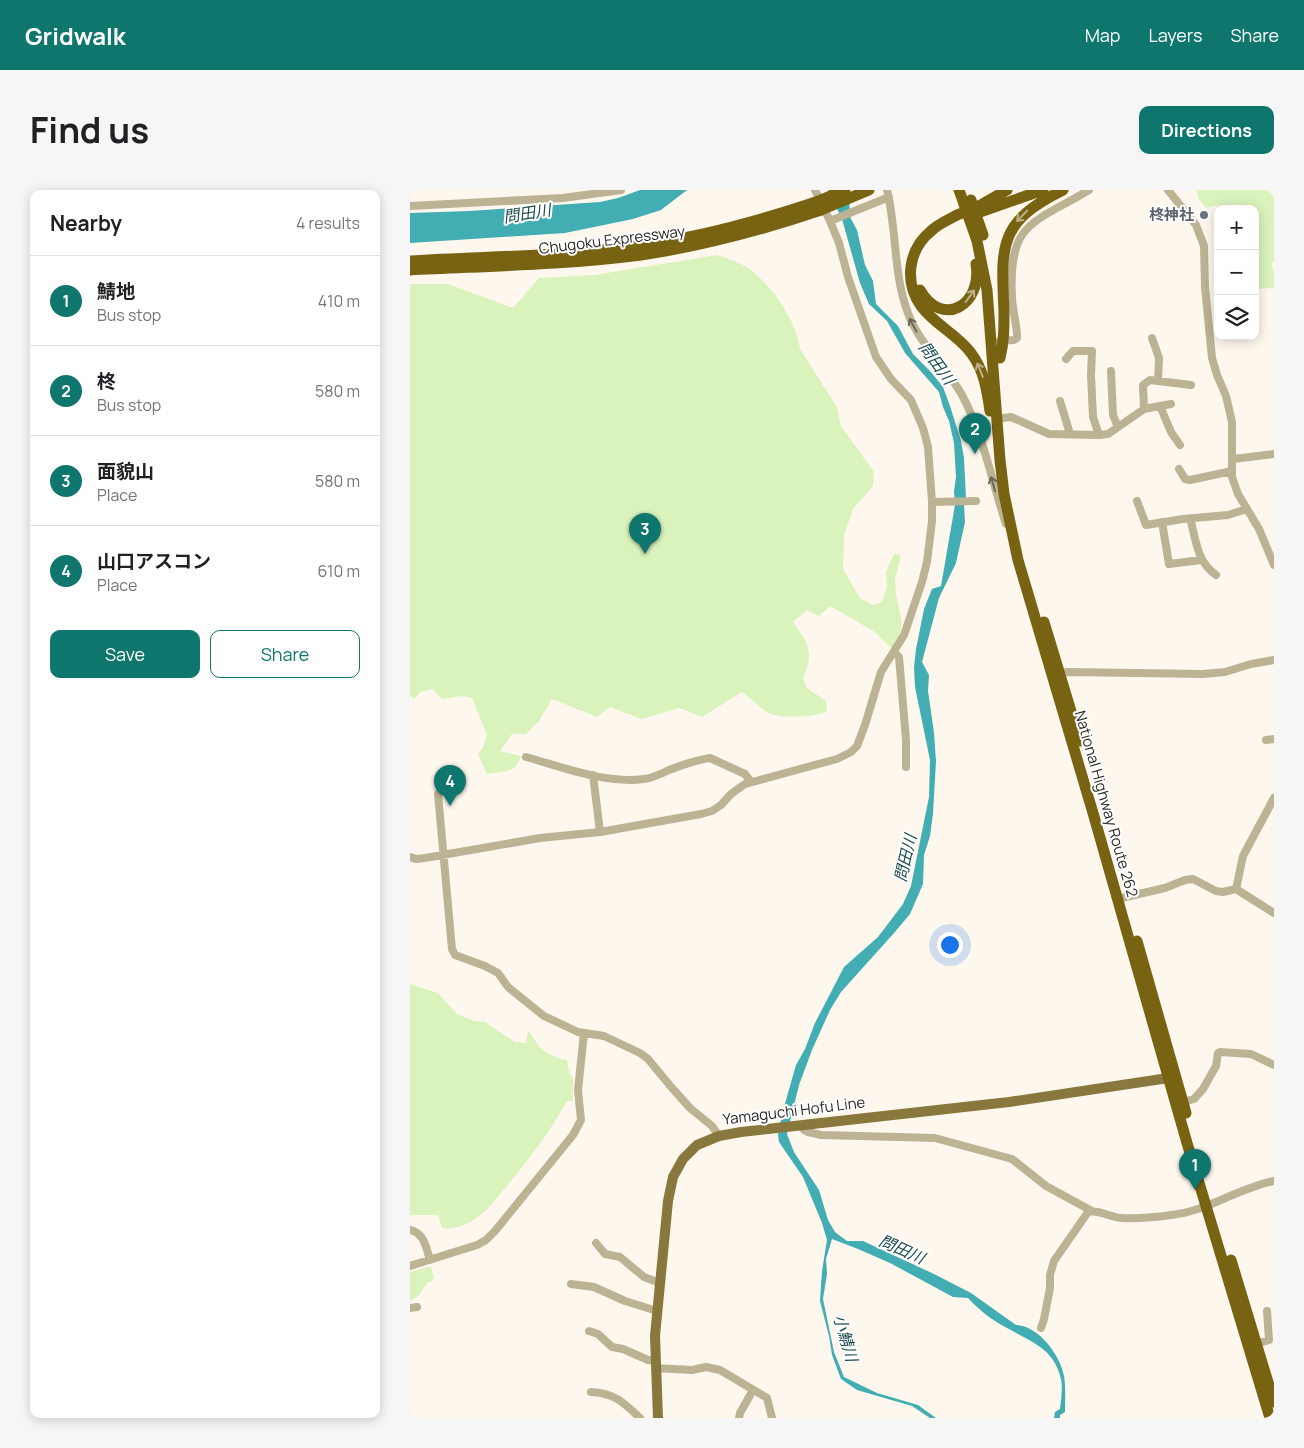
<!DOCTYPE html>
<html lang="en">
<head>
<meta charset="utf-8">
<style>
  body { margin:0; font-family:Manrope,"Noto Sans JP",sans-serif; background:#f6f6f6; color:#202124 }
  .controls { position:absolute; right:15px; top:15px; display:grid; overflow:hidden; border-radius:10px; box-shadow:0 2px 12px #0003 }
  .controls button { width:45px; height:45px; display:grid; place-items:center; padding:0; border:0; border-bottom:1px solid #e0e0e0; background:#fff; color:#202124; font:25px sans-serif }
  .you { position:absolute; left:539px; top:754px; width:18px; height:18px; margin:-12px; border:4px solid #fff; border-radius:50%; background:#1a73e8; box-shadow:0 0 0 8px #1a73e833 }
  .badge { display:grid; place-items:center; width:32px; height:32px; border-radius:50%; background:#0f766e; color:#fff; font-size:16px; font-weight:700 }
  .pin { position:absolute; translate:-50% -41px; filter:drop-shadow(0 1px 2px #0008) }
  .pin::after { content:''; position:absolute; top:26px; width:18px; height:15px; background:inherit; clip-path:polygon(0 0,100% 0,50% 100%) }
  .list { margin:0; padding:0; list-style:none }
  h2 { display:flex; justify-content:space-between; align-items:center; height:65px; margin:0; padding:0 20px; font-size:21px }
  h2 small { font-size:16px; font-weight:400; color:#757577 }
  .list li { display:grid; grid-template-columns:32px 1fr auto; gap:15px; align-items:center; box-sizing:border-box; height:90px; padding:0 20px; border-top:1px solid #e0e0e0 }
  .list b { display:block; font-size:19px; white-space:nowrap }
  .list p { margin:0; font-size:16px; white-space:nowrap; color:#757577 }
  .list em { font-size:16px; font-style:normal; color:#757577 }
  .actions { display:flex; gap:10px; padding:15px 20px }
  .actions a { flex:1; padding:11px 0; border:1px solid #0f766e; border-radius:10px; text-align:center; font-size:18px; color:#0f766e }
  .actions .main { background:#0f766e; color:#fff }
  .icon { flex:none; width:28px; height:28px; fill:none; stroke:currentColor; stroke-width:2; stroke-linecap:round; stroke-linejoin:round }
  .map { position:relative; flex:none; width:864px; height:1228px; overflow:hidden; border-radius:10px }
  header { display:flex; align-items:center; gap:30px; box-sizing:border-box; height:70px; padding:0 25px; background:#0f766e; color:#fff }
  header strong { font-size:24px }
  nav { display:flex; gap:28px; margin-inline-start:auto; font-size:18px }
  .intro { display:flex; align-items:center; justify-content:space-between; box-sizing:border-box; height:120px; padding:0 30px }
  h1 { margin:0; font-size:35px }
  .button { padding:12px 22px; border-radius:10px; background:#0f766e; color:#fff; font-size:18px; font-weight:700 }
  main { display:flex; gap:30px; padding:0 30px }
  aside { flex:1; background:#fff; border-radius:10px; box-shadow:0 2px 12px #0003 }
  .map>svg:first-child { display:block }
  .green { fill:#daf3bd }
  .water { fill:#42adb3 }
  .lines { fill:none; stroke-linecap:round; stroke-linejoin:round }
  .minor { stroke:#bcb394; stroke-width:8 }
  .major { stroke:#89783d; stroke-width:10 }
  .highway { stroke:#776312; stroke-width:11 }
  .highway-bridge { stroke:#776312; stroke-width:11 }
  .oneway { stroke:#bbb188 }
  .oneway2 { stroke:#6c6756 }
  .worship-dot { fill:#6b7280; stroke:#fff; stroke-width:2 }
  .labels { text-anchor:middle; stroke-width:4; stroke-linejoin:round; paint-order:stroke }
  .worship-label { font-size:15px; font-weight:bold; fill:#5b616d; stroke:#fff; text-anchor:end }
  .street-label { font-size:15px; fill:#2b2824; stroke:#fff }
  .water-label { font-size:16px; font-style:italic; fill:#1d4c4f; stroke:#fff }
</style>
</head>
<body>
<header>
<strong>Gridwalk</strong>
<nav><a>Map</a><a>Layers</a><a>Share</a></nav>
</header>
<div class="intro"><h1>Find us</h1><a class="button">Directions</a></div>
<main>
<aside>
<h2>Nearby<small>4 results</small></h2>
<ul class="list">
<li><span class="badge">1</span><div><b>鯖地</b><p>Bus stop</p></div><em>410 m</em></li>
<li><span class="badge">2</span><div><b>柊</b><p>Bus stop</p></div><em>580 m</em></li>
<li><span class="badge">3</span><div><b>面貌山</b><p>Place</p></div><em>580 m</em></li>
<li><span class="badge">4</span><div><b>山口アスコン</b><p>Place</p></div><em>610 m</em></li>
</ul>
<div class="actions"><a class="main">Save</a><a>Share</a></div>
</aside>
<div class="map">
<svg width="864" height="1228" viewBox="0 0 864 1228">
  <rect width="100%" height="100%" fill="#fef7ee"/>
  <path class="green" d="M786,0H864V72L861,73L864,81V98L845,99V19H812L808,15L796,18L789,9Z
    M307,65C316,68 325,71 333,75C358,89 387,130 390,159L427,217L431,236L464,282L463,296L443,319L434,345L433,379L450,408L463,415L472,412L477,397L476,382L484,364H488L491,366L485,389L486,404L492,433L489,446L482,459L465,442L420,416L409,426L397,420L383,432C398,453 405,462 393,488L397,498L416,511L417,522C402,526 371,530 357,522C348,516 340,508 332,502L292,527L269,518L232,529L200,517L187,527L142,509L129,531L116,544H102L90,561L111,566C107,584 92,581 77,584L68,564L73,557L77,545L62,508L52,506L32,509L23,499L11,502L4,509L0,506V94H38L103,118L129,88L184,85Z
    M0,794L28,803L47,824L64,831L75,832L105,852L116,853L118,841C124,847 126,853 130,858C135,862 150,870 157,870L159,883L163,888V911H157C140,942 119,969 97,996C87,1008 77,1021 65,1029C56,1036 43,1039 32,1038L28,1025H0Z
    M17,1077H21L24,1088L21,1092H18L8,1106L0,1111V1082Z"/>
  <path class="water" d="M230,0H277L251,20L223,29L155,43L0,53V23L59,21L190,12L208,8Z
    M418,0H439L440,27L447,40L455,75L463,91L466,114L488,136L503,164L521,182L533,197L540,216L551,251L554,268L556,308L554,314L555,332L546,373L529,408L512,472L519,485L518,501L524,543L526,571L523,624L520,646L514,665L513,694L500,724L484,743L431,802L420,820L402,860L389,895L377,944L384,962L409,1000L418,1030L425,1042L437,1051H453L524,1084L561,1103L606,1135C629,1136 650,1165 654,1186C656,1198 655,1210 655,1222L650,1225V1228H644L645,1222L650,1219C651,1210 653,1198 651,1189C644,1158 621,1152 597,1138C582,1130 570,1121 558,1108L543,1107L480,1073L448,1059L422,1049L416,1069L417,1084L413,1109L424,1162L434,1187L467,1203L508,1215L526,1228H520L502,1216L447,1200L431,1189L422,1165L419,1146L410,1111L412,1081L417,1050L412,1033L393,987L369,952L368,944L374,917L386,875L395,859L405,833L434,777L468,747L493,714L501,696L519,607L520,570L505,497L504,477L506,459L514,419L522,399L531,396L545,315L544,301L546,287L544,253L539,231L533,217L529,202L495,163L477,131L459,114L450,93L432,29Z"/>
  <g class="lines">
    <path class="minor" d="M405,0L420,31
      M477,0C487,40 483,84 498,123C509,154 536,176 552,205C573,244 582,292 596,334
      M758,0L786,35L794,56L795,97L802,168L807,185L816,206L822,232V287L828,304L849,339L864,375
      M0,16L153,8L211,0
      M742,148L749,168L748,191
      M590,151L604,150L607,148C608,140 602,118 602,107C598,31 623,34 679,0
      M656,169L663,161H682L681,185L683,227L689,245L698,244L708,237L703,225L701,181
      M650,211L660,244
      M750,216L761,214
      M734,219L733,195L740,190L781,195
      M593,228L601,227L639,244L689,245
      M708,237L734,219L750,216L761,242L770,255
      M823,269L864,264
      M769,279L775,289L780,290L822,281
      M727,311L736,335L773,329L818,325L837,319
      M522,312L566,311
      M780,328C786,350 787,372 806,385
      M752,332L759,374L791,370
      M485,463L489,467L496,550V577
      M647,484L657,482L793,484L815,482L841,474L864,470
      M856,550L864,549
      M116,567C153,577 195,594 234,589C243,588 251,584 259,580C272,575 286,570 300,568L335,584L341,592
      M183,585L190,642
      M28,604L42,759L45,765L75,776L88,783L98,797L134,826L168,842L194,846L230,863L238,869L262,898L280,918L302,936L309,946
      M0,667L6,669L15,668L130,648L190,642L291,624L302,621L311,615L321,604L335,594L427,569L441,562L447,556L455,535L471,482L494,445L512,392L517,372L522,331V312L518,257L513,238L501,210L481,189L466,167L438,87L429,53L420,31L479,7
      M826,699L833,666L864,608
      M707,709L755,698L775,690L783,689L806,701L813,702L826,699L864,723
      M773,912L784,909L793,899L806,876L808,863L810,862L841,864L864,875
      M394,934V940L398,942L411,945L525,948L602,969L636,996L682,1021
      M0,1040C14,1043 16,1057 20,1070
      M186,1053L195,1064L210,1067L234,1087L250,1093
      M0,1076L67,1055L76,1050L85,1041L163,945L171,930L168,900L174,843
      M161,1094L184,1097L215,1111L247,1121
      M0,1118L7,1117
      M631,1138L634,1129L640,1098V1085L644,1071L678,1022C689,1019 701,1028 712,1028C728,1029 746,1027 762,1025C798,1021 828,998 864,991
      M179,1141L188,1144L202,1157L213,1159L238,1170L245,1171
      M846,1154L859,1150L857,1121
      M245,1178L282,1180L296,1177L310,1180L357,1208L362,1228
      M181,1202C205,1203 214,1213 230,1228
      M329,1228L330,1223L343,1200"/>
    <path class="major" d="M248,1228L245,1146L258,1011L263,987L273,969L287,955L309,946L331,942L599,912L765,887"/>
    <path class="highway" d="M549,0L567,51L577,100L590,270L594,304L608,370L683,623L777,953L860,1228
      M561,10L573,45
      M569,16L597,0
      M570,22L633,0
      M547,25C538,30 528,34 521,41C498,60 494,92 511,116C525,135 548,145 561,163C574,180 577,200 580,221
      M0,71C77,66 156,67 232,55C292,47 349,31 406,12
      M0,80C77,76 154,75 231,65C292,56 352,40 411,20
      M510,100C532,139 573,115 566,74
      M590,168C594,152 594,138 594,122C591,56 588,32 653,0
      M634,432L670,551
      M727,751L776,923
      M821,1070L864,1212"/>
    <path class="highway-bridge" d="M406,12L435,0
      M411,20L459,0
      M547,25L569,16"/>
  </g>
  <defs><path id="oneway-shaft" d="M-6 0H5M1.5-3L5.5 0L1.5 3" fill="none" stroke-width="1.6" stroke-linecap="round" stroke-linejoin="round" transform="scale(1.25)"/></defs>
  <g class="oneway">
    <use href="#oneway-shaft" transform="translate(612 26) rotate(134)"/>
    <use href="#oneway-shaft" transform="translate(560 106) rotate(-54)"/>
    <use href="#oneway-shaft" transform="translate(570 180) rotate(-112)"/>
  </g>
  <g class="oneway2">
    <use href="#oneway-shaft" transform="translate(503 135) rotate(-118)"/>
    <use href="#oneway-shaft" transform="translate(583 294) rotate(-106)"/>
  </g>
  <circle class="worship-dot" cx="794" cy="25" r="5"/>
  <g class="labels">
    <g class="worship-label">
      <text x="784" y="30">柊神社</text>
    </g>
    <g class="street-label">
      <text transform="translate(202 50) rotate(-7)" y="5">Chugoku Expressway</text>
      <text transform="translate(696 614) rotate(74)" y="5">National Highway Route 262</text>
      <text transform="translate(384 921) rotate(-7)" y="5">Yamaguchi Hofu Line</text>
    </g>
    <g class="water-label">
      <text transform="translate(117 23) rotate(-9)" y="6">問田川</text>
      <text transform="translate(527 173) rotate(54)" y="6">問田川</text>
      <text transform="translate(495 668) rotate(-77)" y="6">問田川</text>
      <text transform="translate(492 1059) rotate(24)" y="6">問田川</text>
      <text transform="translate(436 1148) rotate(74)" y="6">小鯖川</text>
    </g>
  </g>
</svg>
<div class="controls">
<button>+</button>
<button>−</button>
<button><svg class="icon" aria-label="layers" viewBox="0 0 24 24"><path d="M12 4l9 5-9 5-9-5zM3 14l9 5 9-5"/></svg></button>
</div>
<div class="you"></div>
<div class="pin badge" style="left:785px;top:1000px">1</div>
<div class="pin badge" style="left:565px;top:264px">2</div>
<div class="pin badge" style="left:235px;top:364px">3</div>
<div class="pin badge" style="left:40px;top:616px">4</div>
</div>
</main>
</body>
</html>
